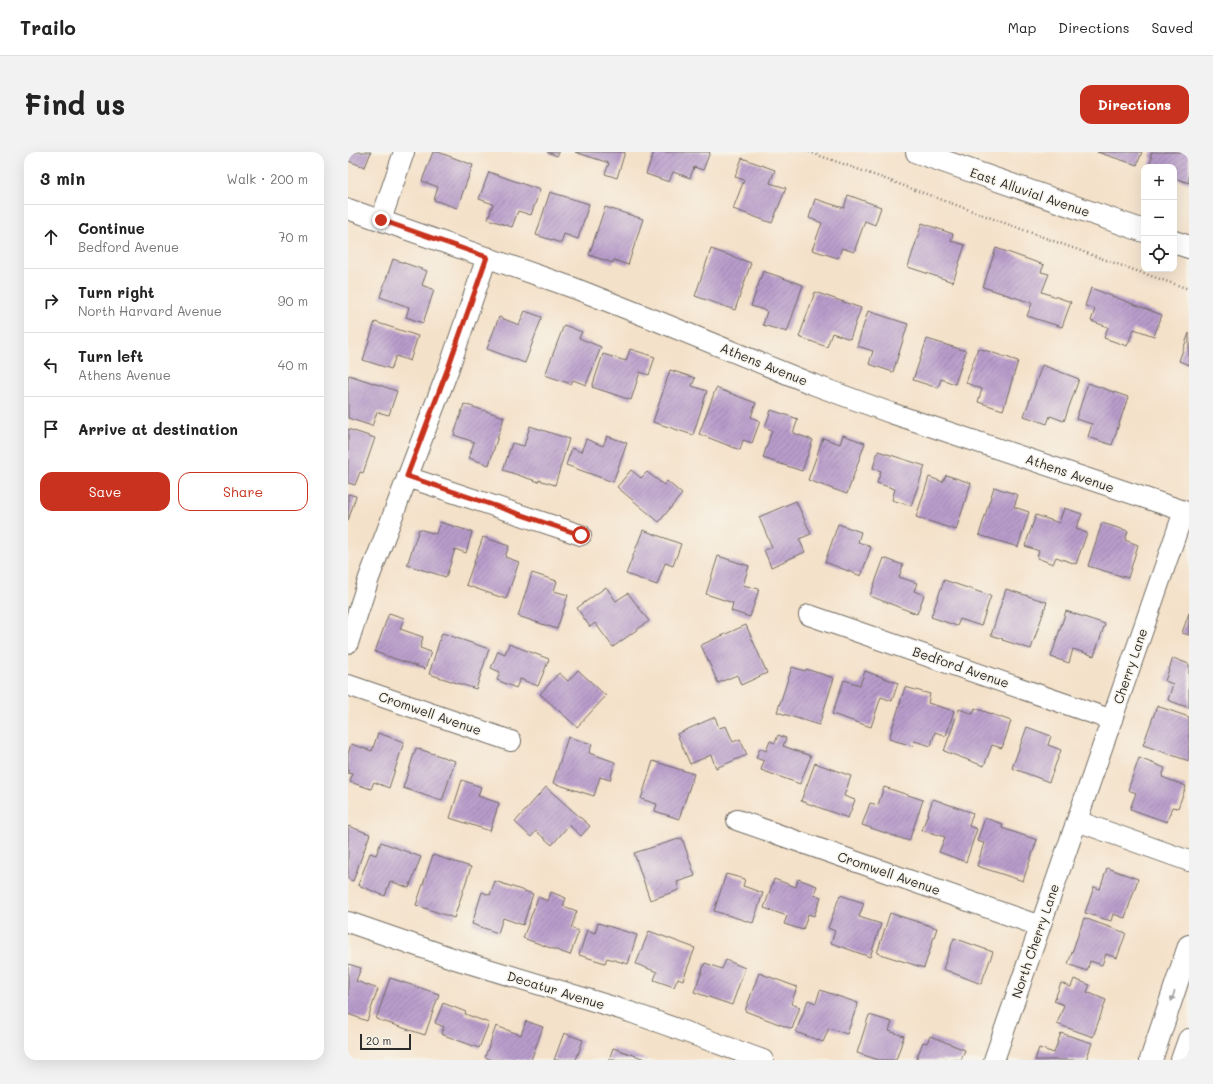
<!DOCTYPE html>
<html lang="en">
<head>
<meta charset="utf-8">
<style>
  body { margin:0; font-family:Mali,sans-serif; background:#f2f2f2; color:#222 }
  .controls { position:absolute; right:12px; top:12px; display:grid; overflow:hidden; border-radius:8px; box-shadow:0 4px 16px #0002 }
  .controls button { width:36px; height:36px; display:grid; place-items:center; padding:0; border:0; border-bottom:1px solid #e0e0e0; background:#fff; color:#222; font:20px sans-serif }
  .scale { position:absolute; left:12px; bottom:10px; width:51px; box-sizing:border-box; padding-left:4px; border:2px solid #2b2b2b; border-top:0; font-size:11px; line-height:14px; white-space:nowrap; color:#2b2b2b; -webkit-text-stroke:3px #f7f3e8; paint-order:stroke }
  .stop { position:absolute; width:12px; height:12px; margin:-9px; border:3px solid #c8321e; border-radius:50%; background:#fff }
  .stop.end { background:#c8321e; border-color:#fff; box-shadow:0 1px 4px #0008 }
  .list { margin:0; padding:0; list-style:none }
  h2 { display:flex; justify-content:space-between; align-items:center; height:52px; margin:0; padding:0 16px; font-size:17px }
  h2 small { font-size:13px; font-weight:400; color:#767676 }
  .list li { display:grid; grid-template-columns:26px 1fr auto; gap:12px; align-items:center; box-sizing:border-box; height:64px; padding:0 16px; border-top:1px solid #e0e0e0 }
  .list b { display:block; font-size:15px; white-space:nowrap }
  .list p { margin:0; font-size:13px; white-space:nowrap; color:#767676 }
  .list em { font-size:13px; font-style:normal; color:#767676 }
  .actions { display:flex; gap:8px; padding:12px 16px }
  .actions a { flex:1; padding:9px 0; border:1px solid #c8321e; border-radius:12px; text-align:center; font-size:14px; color:#c8321e }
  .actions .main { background:#c8321e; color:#fff }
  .icon { flex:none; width:22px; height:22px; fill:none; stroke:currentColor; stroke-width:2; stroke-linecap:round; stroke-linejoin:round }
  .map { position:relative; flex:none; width:841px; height:908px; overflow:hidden; border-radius:12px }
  header { display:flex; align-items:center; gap:24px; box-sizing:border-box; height:56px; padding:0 20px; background:#fff; border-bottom:1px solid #e0e0e0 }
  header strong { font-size:19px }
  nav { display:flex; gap:22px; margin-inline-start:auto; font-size:14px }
  .intro { display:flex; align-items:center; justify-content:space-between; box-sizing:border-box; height:96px; padding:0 24px }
  h1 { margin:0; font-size:28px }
  .button { padding:10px 18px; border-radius:12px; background:#c8321e; color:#fff; font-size:14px; font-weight:700 }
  main { display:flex; gap:24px; padding:0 24px }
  aside { flex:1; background:#fff; border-radius:12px; box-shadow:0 4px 16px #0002 }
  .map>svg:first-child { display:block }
  .building { fill:url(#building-hatch) }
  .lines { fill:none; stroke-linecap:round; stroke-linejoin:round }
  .minor-casing { stroke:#716b62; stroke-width:22 }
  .tertiary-casing { stroke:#716b62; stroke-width:24 }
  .secondary-casing { stroke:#716b62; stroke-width:24 }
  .path { stroke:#716b62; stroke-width:2.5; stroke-dasharray:1 3; stroke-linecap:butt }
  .minor { stroke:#fff; stroke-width:20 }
  .tertiary { stroke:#fff; stroke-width:22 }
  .secondary { stroke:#fff; stroke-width:22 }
  .oneway { fill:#a0a0a0 }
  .route { stroke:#c8321e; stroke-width:5 }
  .labels { text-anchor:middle; stroke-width:3; stroke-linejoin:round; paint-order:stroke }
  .street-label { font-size:13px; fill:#2b2b2b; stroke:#f7f3e8 }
</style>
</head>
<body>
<header>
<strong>Trailo</strong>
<nav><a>Map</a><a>Directions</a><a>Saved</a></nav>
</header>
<div class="intro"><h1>Find us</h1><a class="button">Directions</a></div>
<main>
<aside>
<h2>3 min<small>Walk · 200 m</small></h2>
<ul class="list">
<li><svg class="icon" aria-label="ahead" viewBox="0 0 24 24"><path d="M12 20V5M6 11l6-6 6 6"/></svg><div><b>Continue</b><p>Bedford Avenue</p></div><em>70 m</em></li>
<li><svg class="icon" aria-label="right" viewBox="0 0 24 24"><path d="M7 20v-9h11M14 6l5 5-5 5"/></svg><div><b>Turn right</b><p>North Harvard Avenue</p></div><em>90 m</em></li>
<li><svg class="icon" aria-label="left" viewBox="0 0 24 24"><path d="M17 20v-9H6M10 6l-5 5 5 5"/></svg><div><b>Turn left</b><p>Athens Avenue</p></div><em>40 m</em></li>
<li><svg class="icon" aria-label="arrive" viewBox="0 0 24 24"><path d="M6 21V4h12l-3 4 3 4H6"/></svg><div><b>Arrive at destination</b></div></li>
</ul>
<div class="actions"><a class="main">Save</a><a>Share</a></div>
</aside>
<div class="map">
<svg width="841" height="908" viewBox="0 0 841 908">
  <defs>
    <pattern id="building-hatch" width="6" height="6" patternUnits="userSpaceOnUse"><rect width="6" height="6" fill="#b89ccb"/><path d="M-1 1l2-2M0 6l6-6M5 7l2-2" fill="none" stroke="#967fa5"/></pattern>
  </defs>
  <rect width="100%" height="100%" fill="#f7f3e8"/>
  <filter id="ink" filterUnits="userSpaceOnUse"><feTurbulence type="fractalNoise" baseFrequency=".025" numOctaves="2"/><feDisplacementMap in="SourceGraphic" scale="8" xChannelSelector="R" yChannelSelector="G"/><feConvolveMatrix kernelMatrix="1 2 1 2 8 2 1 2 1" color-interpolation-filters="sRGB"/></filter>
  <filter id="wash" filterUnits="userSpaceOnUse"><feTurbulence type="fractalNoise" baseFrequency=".012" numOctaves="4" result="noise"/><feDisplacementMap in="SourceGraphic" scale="16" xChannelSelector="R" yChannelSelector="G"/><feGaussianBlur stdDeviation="0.9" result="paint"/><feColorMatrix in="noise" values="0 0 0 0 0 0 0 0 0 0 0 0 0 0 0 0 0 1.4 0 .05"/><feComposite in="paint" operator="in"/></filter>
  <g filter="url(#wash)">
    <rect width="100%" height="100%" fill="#f4e1c9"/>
    <g id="blocks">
      <path class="building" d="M0,0H23L17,15L0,9Z
        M85,0H90L125,13L109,56L86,48L90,35L74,29Z
        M199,0H211L209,4Z
        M227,0H277L269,26L257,22L261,11Z
        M306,0H362L355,18L346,15L342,26L325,20L321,30L298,22Z
        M749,0H794L789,13Z
        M804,0H841V31L826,26V15H801L804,5H802Z
        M394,6L427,18L422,31L438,36L424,71L385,57L396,28L387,25Z
        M141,20L192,38L183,63L170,59L164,75L140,67L145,52L131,47Z
        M202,40L241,52L230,87L216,82L213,91L188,83Z
        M500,43L533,55L527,73L517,69L506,100L494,96L490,106L464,98L474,71L461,66L467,47L496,56Z
        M257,55L295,67L280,113L266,108L265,111L241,103Z
        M574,71L605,82L603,89L617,93L605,130L560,115Z
        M648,96L696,113L693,120L701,122L694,140L723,150L714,175L679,164L684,151L635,135Z
        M363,97L403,111L387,158L347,144Z
        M45,107L79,119L74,133L86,138L75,171L58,165L61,155L32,145Z
        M415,119L455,133L439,180L415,173L419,159L403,154Z
        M743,136L814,163L806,184L786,177L779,194L756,186L760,175L743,169L747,157L737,154Z
        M467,140L513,156L502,187L484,181L479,195L451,185Z
        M177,159L194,165L177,211L139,197L151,165L171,173Z
        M520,159L560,172L545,220L521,212L525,199L509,194Z
        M27,170L70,184L62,209L48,204L43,217L15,208Z
        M216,173L234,180L231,186L253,195L238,233L225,228L223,232L197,223Z
        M841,181V213L831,209Z
        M579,187L618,199L607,232L593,227L590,236L565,228Z
        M630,196L670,209L655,258L630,250L634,237L618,231Z
        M282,197L307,205L301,223L292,220L283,248L244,235L255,202L278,209Z
        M694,213L731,227L716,269L702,264L699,272L676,264Z
        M322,218L347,226L344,234L359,239L345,283L305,270Z
        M1,223L49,239L41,263L29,260L24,274L0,266V227Z
        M740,231L780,245L764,293L740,285L744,272L728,267Z
        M368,236L408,251L403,265L412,269L404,291L395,288L392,298L351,282Z
        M116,252L156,265L141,313L121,306L126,290L106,283Z
        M423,258L450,267L445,281L465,288L454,319L415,306L424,278L417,275Z
        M182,274L221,287L207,333L191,328V330L155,318L164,291L176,294Z
        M0,277L27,286L15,321L12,320L7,333L0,331Z
        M495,283L517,291L499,342L460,328L475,286L492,292Z
        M259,284L279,291L265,330L218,313L224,296L233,300L238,287L255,294Z
        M530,299L577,314L563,354L544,348L547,337L529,331L533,319L525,316Z
        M283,318L293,326L299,320L316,333L319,329L334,342L311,370L269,335Z
        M598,323L623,331L608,378L568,365L581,325L595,330Z
        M646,335L670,343L666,355L681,360L670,395L631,383Z
        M0,342L8,344L0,369Z
        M448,349L463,382L451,387L457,400L423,415L416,398L424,395L411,365Z
        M716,356L734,362L728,377L739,381L728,412L708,405L705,412L689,406L691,399L677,394L688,363L711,371Z
        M92,370L124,380L118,401L107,397L98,425L59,413L71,377L88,382Z
        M754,371L780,379L777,388L790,393L780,426L740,414Z
        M490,372L513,380L510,390L523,395L513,424L477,410Z
        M295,378L333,392L325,414L317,411L309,433L278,422Z
        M135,385L161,394L157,405L171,410L158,447L118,433Z
        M370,404L401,414L395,433L411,437L402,465L383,459L385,451L358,442Z
        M536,406L555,413L551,425L569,431L566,439L576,443L569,462L522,444Z
        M184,421L209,429L206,439L220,443L209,477L170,464Z
        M596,428L643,444L633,474L612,467L609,474L583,465Z
        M258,435L268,449L280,441L301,469L265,495L247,471L242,475L229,456Z
        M658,437L699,450L683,497L654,488L655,487L643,483Z
        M718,459L757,472L746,504L725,497L721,511L703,505Z
        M41,461L56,466L52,477L75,485L72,496L83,500L77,517L27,500Z
        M841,461V483L834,481Z
        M398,473L419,521L393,533L389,523L370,531L353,493Z
        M94,481L141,497L128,537L81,522Z
        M161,492L201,507L190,534L172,527L168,536L149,528L152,520L143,516L150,499L157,502Z
        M825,506L841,512V556L820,548L825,532L817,529Z
        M444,515L457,519L458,517L486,526L471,573L429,560Z
        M230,518L258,544L229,575L192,542L211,521L220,529Z
        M517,519L550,531L544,549L533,545L523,575L484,562L496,528L512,533Z
        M557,535L582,542L580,551L606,559L598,584L587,580L583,594L566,589L565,594L541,587Z
        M809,554L841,565V609L795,593Z
        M627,556L663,569L654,596L644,593L636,614L596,599L611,557L625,562Z
        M367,565L371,576L378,574L385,590L392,587L399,603L368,616L363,603L342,612L329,582Z
        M679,575L703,584L700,593L713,598L701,630L664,616Z
        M30,581L56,590L41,636L26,630L23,637L2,630L4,622L0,621V602L3,592L24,599Z
        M430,583L438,586L435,594L463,604L452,632L413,618L416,609L408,606L412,596L418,599L422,589L427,591Z
        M220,585L244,592L241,601L267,610L262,628L252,625L246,644L205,631Z
        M68,596L107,609L94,649L55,636Z
        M791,606L817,616L814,625L838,634L830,656L824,655L819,670L782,657L788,641L780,638Z
        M305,609L346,622L331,667L307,659L309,652L293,647Z
        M467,611L503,624L496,644L507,648L500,666L453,649Z
        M114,628L133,635L130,644L151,651L142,679L102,666Z
        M198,635L242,674L233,684L221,673L204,693L188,679L183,685L167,670Z
        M536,635L575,648L561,689L514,673L522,651L530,653Z
        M585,647L625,661L621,674L629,677L618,710L591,700L597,685L574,678Z
        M637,666L655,672L654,676L689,688L675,729L629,714L636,691L629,689Z
        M0,674L22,682L5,729L0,727Z
        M334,686L347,724L329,730L331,738L302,748L286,701Z
        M33,690L73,705L61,736L42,729L37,744L10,733L22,701L28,703Z
        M85,703L123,715L106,766L68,753Z
        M759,716L790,727L777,766L765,762L763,769L737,761L746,735L752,737Z
        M378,722L397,727L395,734L415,741L405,771L366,759Z
        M426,727L448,735L450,727L469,734L466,743L473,745L466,764L460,762L455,778L436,772L439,764L416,756Z
        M147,729L185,742L175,773L155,766L150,781L124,772L134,740L142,743Z
        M203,740L218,746L215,754L229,759L223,776L231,779L222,803L175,786L190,745L200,749Z
        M492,743L516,751L511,765L533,772L522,805L483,791L487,779L480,776Z
        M542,761L589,776L576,816L529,801Z
        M736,766L778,781L769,806L758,802L754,813L742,809L739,819L720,812Z
        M250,771L289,783L280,812L259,806L257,811L231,803L239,778L247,781Z
        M301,779L347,796L335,828L330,826L326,835L306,828L309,820L288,812Z
        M606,786L645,800L633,832L595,817Z
        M378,808L397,816L384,853L346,840L357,811L374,817Z
        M0,812L13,816L8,829L30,837L19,869L0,862Z
        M411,821L449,835L443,852L452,855L444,877L397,859Z
        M42,826L91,842L77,883L28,867Z
        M726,827L742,833L739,840L758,848L745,885L709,872L716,853L706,849L713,831L723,835Z
        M472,838L510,851L499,882L481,876L475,890L448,880L460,848L468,851Z
        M95,851L118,860L117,862L141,871L131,896L93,882L96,875L87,871Z
        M521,863L544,870L541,879L556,884L548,908H531L509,901Z
        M178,869L195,875L183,908H144L137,905L148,874L173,883Z
        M216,881L235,888L228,908H206Z
        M713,881L744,891L738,908H687L691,896L706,901Z
        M582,884L617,898L613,908H568L575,890L579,891Z
        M265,896L300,908H261Z"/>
    </g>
  </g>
  <g filter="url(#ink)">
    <use href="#blocks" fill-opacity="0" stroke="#716b62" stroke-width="1"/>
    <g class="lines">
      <defs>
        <path id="minor" d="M0,57L226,136L312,170L464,232L543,261L836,359L646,908
          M33,68L56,0
          M59,325L233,383
          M461,463L764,568
          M0,491L21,426L101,216L139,105
          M0,533L163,589
          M389,668L692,774
          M729,669L841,709
          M0,770L107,807L282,860L360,888L415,908"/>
        <path id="tertiary" d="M569,0L796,79
          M826,90L841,95"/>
        <path id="secondary" d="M803,908L841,794
          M834,908L841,888"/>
      </defs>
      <use href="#minor" class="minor-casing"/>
      <use href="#tertiary" class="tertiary-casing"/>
      <use href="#secondary" class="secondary-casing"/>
      <path class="path" d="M461,0C588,44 714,94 841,137"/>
      <use href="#minor" class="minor"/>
      <use href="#tertiary" class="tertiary"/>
      <use href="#secondary" class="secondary"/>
    </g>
    <defs><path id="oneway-solid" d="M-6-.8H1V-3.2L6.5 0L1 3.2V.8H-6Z"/></defs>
    <use class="oneway" href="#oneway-solid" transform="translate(825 844) rotate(108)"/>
  </g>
  <g class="lines" filter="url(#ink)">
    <path class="route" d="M33,68L139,105L100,216L59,324L233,383"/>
  </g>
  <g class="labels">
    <g class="street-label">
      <text transform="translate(682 40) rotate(19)" y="5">East Alluvial Avenue</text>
      <text transform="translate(416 212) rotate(22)" y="5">Athens Avenue</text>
      <text transform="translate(722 321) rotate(19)" y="5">Athens Avenue</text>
      <text transform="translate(782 514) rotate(-71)" y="5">Cherry Lane</text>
      <text transform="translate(613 515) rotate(19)" y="5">Bedford Avenue</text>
      <text transform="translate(82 561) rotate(19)" y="5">Cromwell Avenue</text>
      <text transform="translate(541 721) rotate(19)" y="5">Cromwell Avenue</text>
      <text transform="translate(687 789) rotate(-71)" y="5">North Cherry Lane</text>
      <text transform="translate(208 838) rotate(17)" y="5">Decatur Avenue</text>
    </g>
  </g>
</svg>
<div class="controls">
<button>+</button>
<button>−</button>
<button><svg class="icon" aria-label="locate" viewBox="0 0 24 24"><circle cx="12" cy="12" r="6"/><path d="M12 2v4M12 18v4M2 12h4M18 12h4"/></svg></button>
</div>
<div class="scale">20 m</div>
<div class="stop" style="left:233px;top:383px"></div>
<div class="stop end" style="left:33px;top:68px"></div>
</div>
</main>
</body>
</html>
